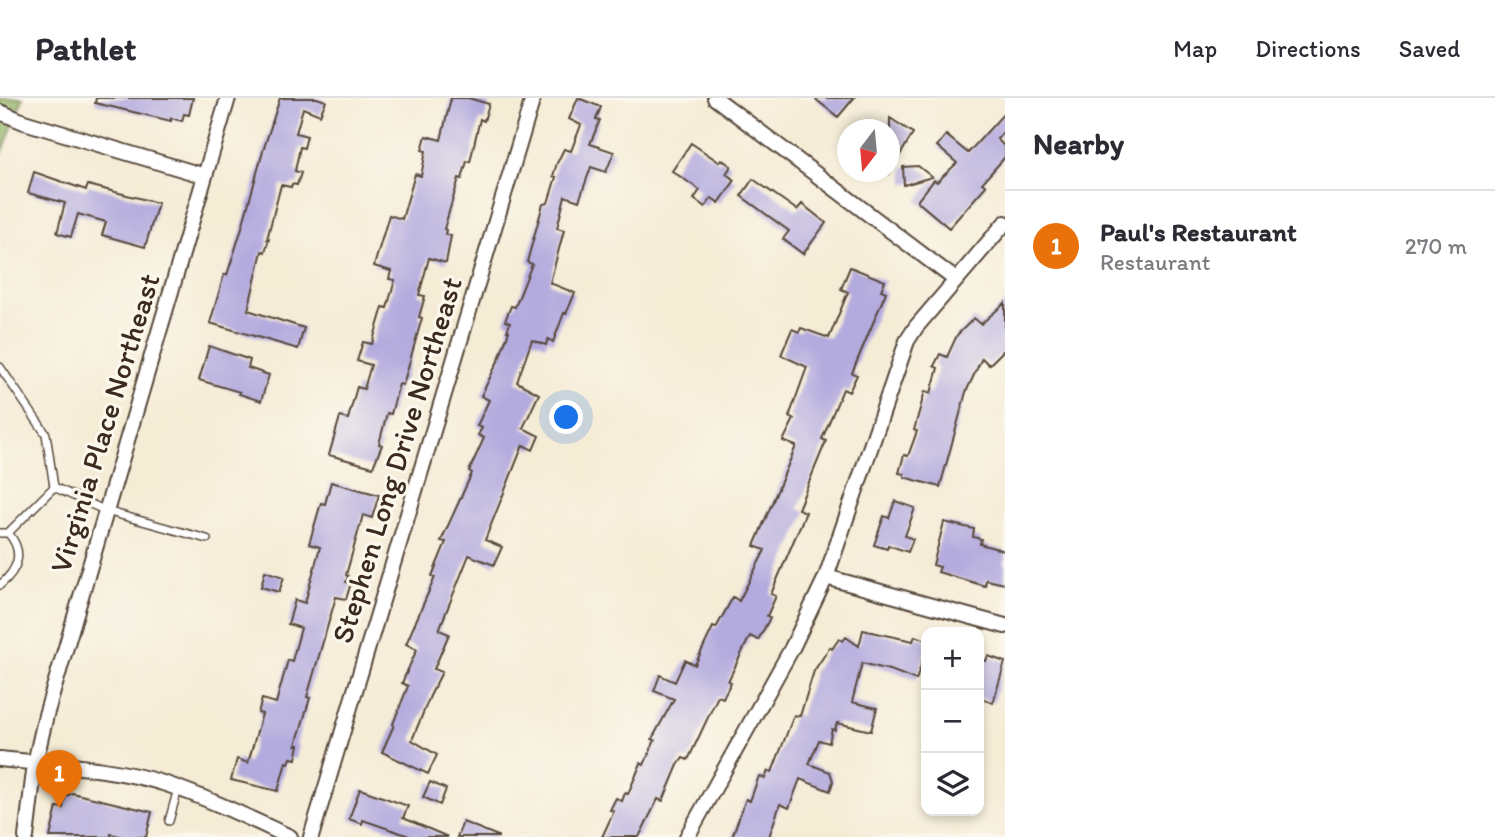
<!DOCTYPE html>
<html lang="en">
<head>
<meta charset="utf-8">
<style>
  body { margin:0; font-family:Itim,sans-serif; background:#f2f2f3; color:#2b2b33 }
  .controls { position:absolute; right:21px; bottom:21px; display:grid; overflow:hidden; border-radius:14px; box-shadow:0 4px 10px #0003 }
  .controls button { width:63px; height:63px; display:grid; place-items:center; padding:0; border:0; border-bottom:2px solid #e1e1e2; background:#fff; color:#2b2b33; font:35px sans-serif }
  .compass { position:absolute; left:837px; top:21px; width:63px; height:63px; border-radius:50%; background:#fff; box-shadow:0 4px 10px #0003; rotate:196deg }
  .you { position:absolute; left:567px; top:320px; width:24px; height:24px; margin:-18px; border:5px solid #fff; border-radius:50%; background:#1a73e8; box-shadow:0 0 0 10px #1a73e833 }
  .badge { display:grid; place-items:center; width:46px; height:46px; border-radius:50%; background:#ea580c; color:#fff; font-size:23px; font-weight:700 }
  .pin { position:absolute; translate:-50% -58px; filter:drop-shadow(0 2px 4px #0008) }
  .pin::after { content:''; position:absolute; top:37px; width:24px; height:21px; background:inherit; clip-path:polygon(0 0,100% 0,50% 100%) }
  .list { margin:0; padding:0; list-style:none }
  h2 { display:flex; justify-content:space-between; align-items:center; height:91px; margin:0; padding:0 28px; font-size:30px }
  h2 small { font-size:23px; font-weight:400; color:#7c7c81 }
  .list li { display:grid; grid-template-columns:46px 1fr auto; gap:21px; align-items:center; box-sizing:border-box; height:112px; padding:0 28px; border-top:2px solid #e1e1e2 }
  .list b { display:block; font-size:26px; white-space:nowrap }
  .list p { margin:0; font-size:23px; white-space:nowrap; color:#7c7c81 }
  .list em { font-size:23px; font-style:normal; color:#7c7c81 }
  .icon { flex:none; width:38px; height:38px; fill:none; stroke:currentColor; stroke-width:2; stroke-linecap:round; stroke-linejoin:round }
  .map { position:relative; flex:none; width:1005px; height:739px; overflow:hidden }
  header { display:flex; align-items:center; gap:42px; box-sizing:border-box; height:98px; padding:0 35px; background:#fff; border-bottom:2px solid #e1e1e2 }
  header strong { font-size:33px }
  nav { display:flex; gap:38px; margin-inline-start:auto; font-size:24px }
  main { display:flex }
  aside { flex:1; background:#fff }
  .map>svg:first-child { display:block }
  .forest { fill:#92b468; stroke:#666f43; stroke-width:2 }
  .building { fill:#b3aade }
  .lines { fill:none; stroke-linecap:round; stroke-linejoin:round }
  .lane-casing { stroke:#57473a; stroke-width:10 }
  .street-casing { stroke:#57473a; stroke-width:18 }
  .lane { stroke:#fff; stroke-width:7 }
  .street { stroke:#fff; stroke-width:14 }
  .labels { text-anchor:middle; stroke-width:6; stroke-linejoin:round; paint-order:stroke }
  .street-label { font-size:30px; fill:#3b2a1e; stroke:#fbf7ec }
</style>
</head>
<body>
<header>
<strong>Pathlet</strong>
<nav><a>Map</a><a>Directions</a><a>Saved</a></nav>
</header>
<main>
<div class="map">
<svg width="1005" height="739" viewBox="0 0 1005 739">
  <rect width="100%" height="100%" fill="#fbf7ec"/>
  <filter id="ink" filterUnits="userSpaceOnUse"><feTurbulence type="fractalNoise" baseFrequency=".0143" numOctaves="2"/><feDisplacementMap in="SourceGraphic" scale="14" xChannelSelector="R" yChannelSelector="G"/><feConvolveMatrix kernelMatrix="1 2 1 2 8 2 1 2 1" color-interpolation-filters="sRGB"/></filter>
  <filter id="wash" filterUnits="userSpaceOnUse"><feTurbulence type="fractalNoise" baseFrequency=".00686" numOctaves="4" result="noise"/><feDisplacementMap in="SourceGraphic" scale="28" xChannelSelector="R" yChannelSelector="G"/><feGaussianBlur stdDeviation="1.57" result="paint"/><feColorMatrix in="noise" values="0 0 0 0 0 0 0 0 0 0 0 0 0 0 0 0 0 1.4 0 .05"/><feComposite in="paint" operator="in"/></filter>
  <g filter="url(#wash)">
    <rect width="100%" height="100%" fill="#f5ecd6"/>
    <path class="forest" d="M0,0H23L0,61Z"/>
    <g id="blocks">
      <path class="building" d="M96,0H193L189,17L184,16L182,23L171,20V23L95,5Z
        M280,0H317L326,3L320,17L303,10L296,35L307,38L304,50L300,49L295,73L301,75L297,87L292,86L291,89L281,87L267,141H269L265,154L262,153L248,212L304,230L298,251L210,225L224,177H227L241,133L263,53Z
        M451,0H468L489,6L484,23L480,21L470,64L467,63L462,81L459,80L444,131L446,132L445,136L451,138L446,165L429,160L419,197L425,198L419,219L422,220L403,287L399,286L391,316L387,315L379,346L382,347L373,369L329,357L340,319L348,321L357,289L364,291L371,267L357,263L363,244L372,246L383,209L387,210L395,182L389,181L391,173L374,168L389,117L402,121L415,76L421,78L426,53L422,52L426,38L441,42Z
        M578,0L601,9L596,21L600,22L590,46L614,54L606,74L591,69L579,103L565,98L557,130L564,132L550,185L575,195L566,216L564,215L553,244L548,241L546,247L532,242L517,284L539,296L523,330L539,338L533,352L523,347L485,442L502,449L494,467L469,457L439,532L449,536L434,571L442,574L430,598L412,642L437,657L428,676L382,654L394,627L393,626L408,588L402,585L417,551L406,546L435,479L432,478L446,444L441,443L472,375L469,373L484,340L478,337L482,330L477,328L489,302L481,298L499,261L509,233H507L510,225L505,223L511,208L515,209L532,166L527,164L543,106L548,105L556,79L553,78L557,65L564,51L571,53L581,27L569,21Z
        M814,0H854L838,19Z
        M1005,14V32L997,41L1005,49V59L982,85L986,88L949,130L917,103L934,82L937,84L957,65L937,48L946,37L968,55Z
        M890,20L913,35L890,74Z
        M691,45L719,64L721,61L731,68L726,76L735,82L719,105L712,100L705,109L694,101L700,92L672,73Z
        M918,68L932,79L904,87L903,69Z
        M34,74L86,92L88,87L158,105L145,149L102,137L106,124L78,116L71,139L57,135L65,105L28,95Z
        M753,81L797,112L802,106L826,125L803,156L783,141L789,133L741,98Z
        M850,169L885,183L881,192L886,194L852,275L857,277L849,294L843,291L822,341L826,343L798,411L806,414L771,496L776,498L767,518L770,520L758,542L750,538L728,583L731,584L723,600L718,598L688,662L683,660L678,667L663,703L658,701L639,739H602L614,713L610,712L616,700L622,703L625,695L628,696L641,665L644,667L655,642L652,641L674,601L654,593L660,577L675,584L685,562L695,567L713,529L716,530L733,499L739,503L765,452L754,448L796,348L783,343L794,321L789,319L807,269L781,257L792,231L799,234L801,230L829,240L848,194L841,191Z
        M1005,205V251L989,267L982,260L966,294L940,389L904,379V376L899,375L904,357L908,358L917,333L914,332L925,293L931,295L938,270L934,268L940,256L947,259L957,237L974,220L981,226Z
        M209,248L250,262L248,270L269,277L261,303L239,296L240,294L199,282Z
        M331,384L379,397L372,420L363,417L346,477L348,478L346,484L351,485L346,501L336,499L307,599L310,600L296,647H299L296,661L291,660L289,665L286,664L278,693L231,682L237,661L248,665L262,616L258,615L262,601L276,605L288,562L292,563L301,530L288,526L295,502L305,505L320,449L309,446L321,405L325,406Z
        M895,403L915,410L905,438L913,441L908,454L888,447L887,451L874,447L884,418L889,420Z
        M944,424L974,431L973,439L981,441L980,446L1005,453V486L986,482L985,488L938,474L940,469L933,467Z
        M265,473L284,479L279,494L261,489Z
        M863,532L913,543L915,538L926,542V553L916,582L893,573L862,565L852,604L877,610L871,633L837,625L835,632L832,631L829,645L819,642L809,666L830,674L833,683L830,693L800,681L789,710L780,706L769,739H732L746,701L750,703L759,678L765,680L768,673L772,674L794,617L800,618L814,573L830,549L832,551L839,541L843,543L846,539L859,548Z
        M988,558L1005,564L993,605L979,599V576L983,562L986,563Z
        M430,684L446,691L440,707L423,699Z
        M360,691L408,708L403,720L448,739H412L363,722L362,726L349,721Z
        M72,695L152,714L146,739H123L111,736V739H50L57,709L63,710L65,699Z
        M463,724L498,738V739H457Z"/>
    </g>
  </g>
  <g filter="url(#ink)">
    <use href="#blocks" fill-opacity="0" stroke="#57473a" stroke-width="2"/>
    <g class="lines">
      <defs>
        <path id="lane" d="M0,269L46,336L54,389L106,413L207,441
          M0,435H8L54,389
          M0,487C18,472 25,454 8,435
          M169,723L178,691"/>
        <path id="street" d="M715,0L956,182
          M0,14L24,24L205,78
          M826,479L1005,528
          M0,661C55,667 113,669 166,686C208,700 249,720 290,739
          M26,739L35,665L46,617L228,0
          M311,739L533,0
          M687,739L792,550L826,479L907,243L916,229L1005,125"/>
      </defs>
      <use href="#lane" class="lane-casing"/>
      <use href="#street" class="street-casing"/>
      <use href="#lane" class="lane"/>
      <use href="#street" class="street"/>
    </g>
  </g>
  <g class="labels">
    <g class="street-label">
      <text transform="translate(105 325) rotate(-73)" y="10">Virginia Place Northeast</text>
      <text transform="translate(397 362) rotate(-73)" y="10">Stephen Long Drive Northeast</text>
    </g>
  </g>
</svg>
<div class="controls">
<button>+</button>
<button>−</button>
<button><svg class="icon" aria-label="layers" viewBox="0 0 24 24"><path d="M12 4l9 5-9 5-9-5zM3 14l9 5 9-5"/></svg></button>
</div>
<svg class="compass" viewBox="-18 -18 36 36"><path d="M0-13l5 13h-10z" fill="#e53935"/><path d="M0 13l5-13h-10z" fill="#7c7c81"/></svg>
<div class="you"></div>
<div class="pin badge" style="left:59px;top:710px;background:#e8710a">1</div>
</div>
<aside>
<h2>Nearby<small></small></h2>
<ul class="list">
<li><span class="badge" style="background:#e8710a">1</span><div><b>Paul's Restaurant</b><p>Restaurant</p></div><em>270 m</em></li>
</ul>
</aside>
</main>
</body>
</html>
